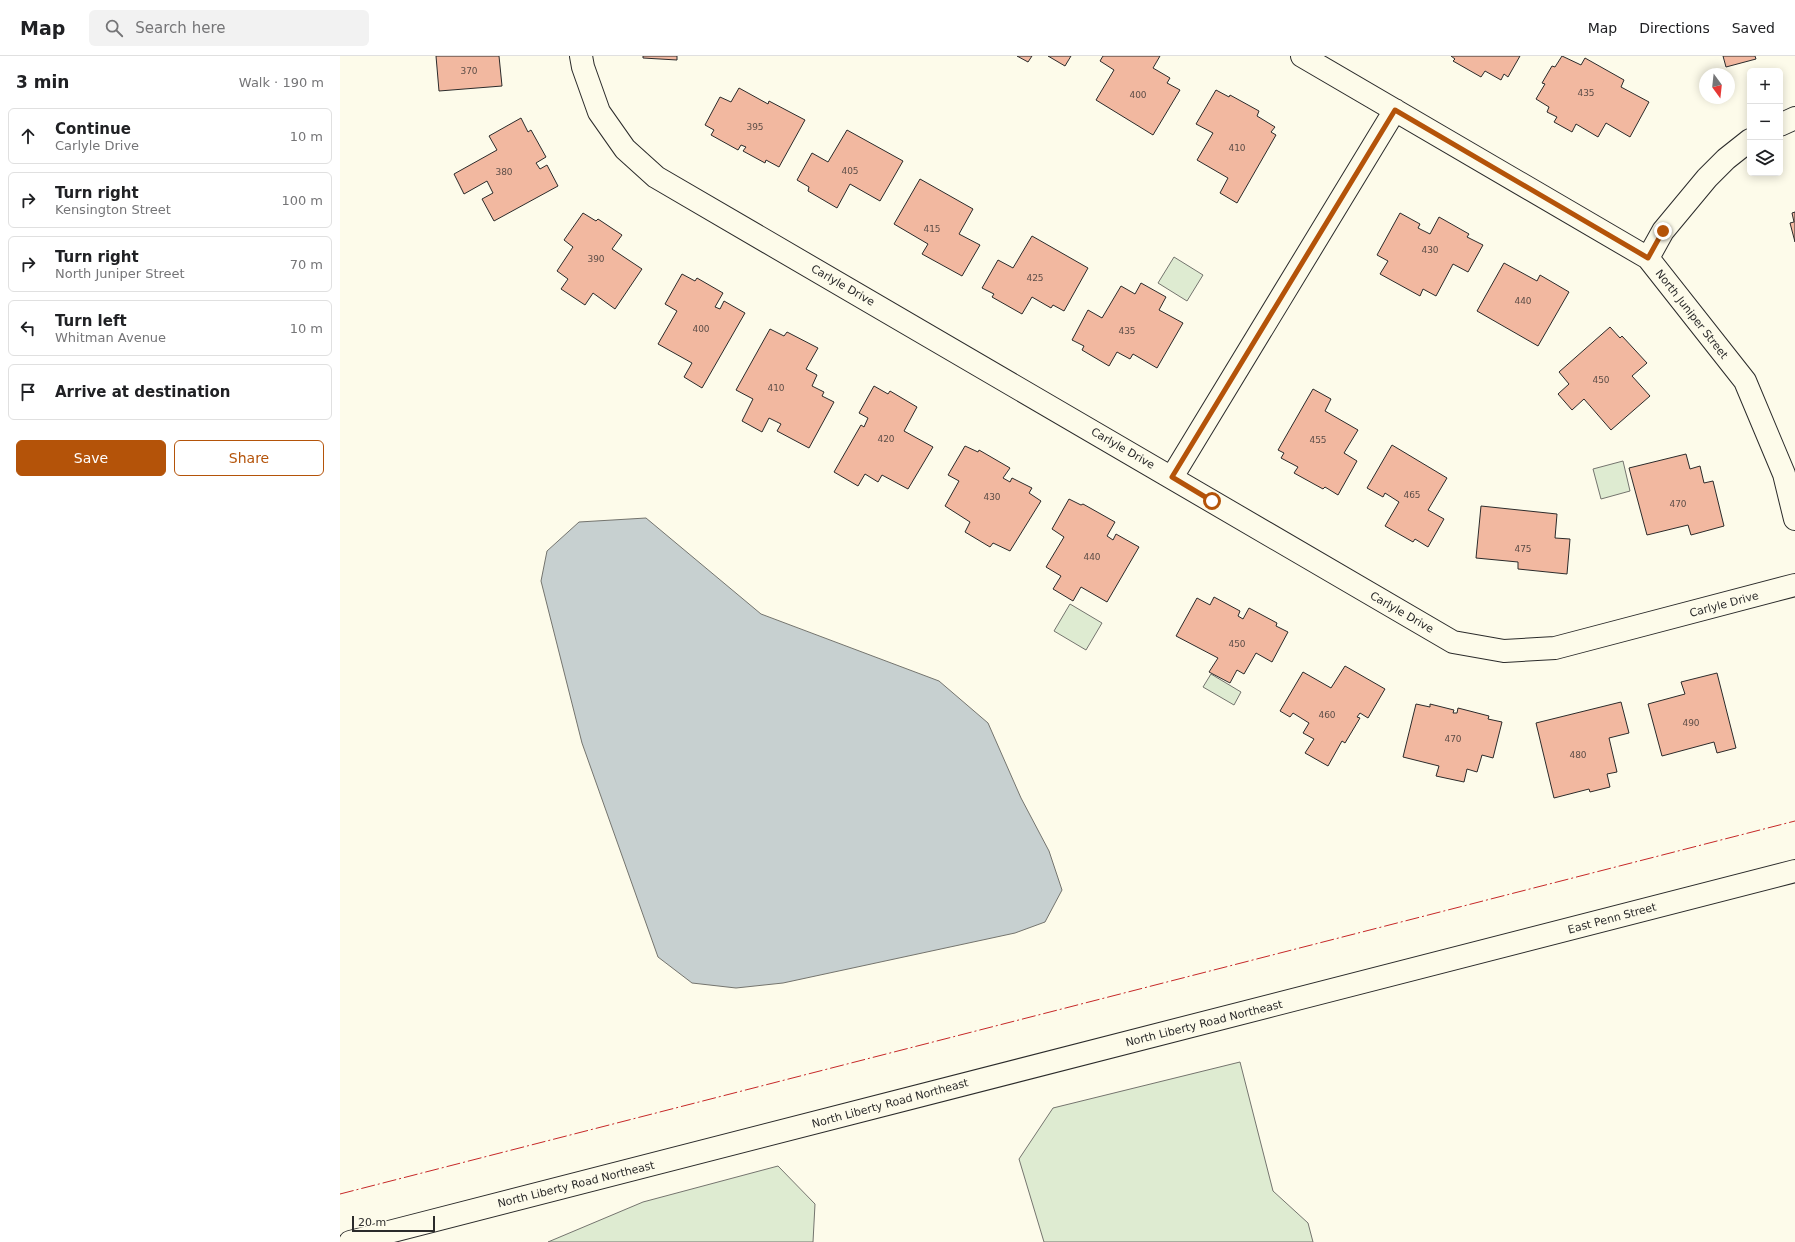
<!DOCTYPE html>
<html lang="en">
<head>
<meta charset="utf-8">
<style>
  body { margin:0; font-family:"DejaVu Sans",sans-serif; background:#f2f2f2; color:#202124 }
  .controls { position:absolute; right:12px; top:12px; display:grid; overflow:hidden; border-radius:6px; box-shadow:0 2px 10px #0003 }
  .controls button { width:36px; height:36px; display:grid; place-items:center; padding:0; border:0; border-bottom:1px solid #e0e0e0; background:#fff; color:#202124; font:20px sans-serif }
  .compass { position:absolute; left:1359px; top:12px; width:36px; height:36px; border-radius:50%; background:#fff; box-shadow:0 2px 10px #0003; rotate:165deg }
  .scale { position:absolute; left:12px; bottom:10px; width:83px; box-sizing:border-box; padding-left:4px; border:2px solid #2b2b2b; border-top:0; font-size:11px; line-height:14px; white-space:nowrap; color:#2b2b2b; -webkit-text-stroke:3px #fdfbea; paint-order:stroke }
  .stop { position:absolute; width:12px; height:12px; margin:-9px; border:3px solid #b45309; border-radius:50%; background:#fff }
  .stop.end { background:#b45309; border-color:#fff; box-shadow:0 1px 4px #0008 }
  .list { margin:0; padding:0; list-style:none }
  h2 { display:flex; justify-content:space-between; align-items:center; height:52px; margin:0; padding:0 16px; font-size:17px }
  h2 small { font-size:13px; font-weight:400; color:#757577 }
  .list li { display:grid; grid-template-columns:26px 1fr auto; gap:12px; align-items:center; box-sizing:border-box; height:56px; margin:0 8px 8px; padding:0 8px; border:1px solid #e0e0e0; border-radius:6px }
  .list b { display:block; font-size:15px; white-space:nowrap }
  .list p { margin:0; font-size:13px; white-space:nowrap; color:#757577 }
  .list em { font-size:13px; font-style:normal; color:#757577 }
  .actions { display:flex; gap:8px; padding:12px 16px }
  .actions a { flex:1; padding:9px 0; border:1px solid #b45309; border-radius:6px; text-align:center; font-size:14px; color:#b45309 }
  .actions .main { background:#b45309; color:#fff }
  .icon { flex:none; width:22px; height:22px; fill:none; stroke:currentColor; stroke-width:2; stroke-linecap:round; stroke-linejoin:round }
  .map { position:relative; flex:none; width:1455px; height:1186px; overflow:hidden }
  header { display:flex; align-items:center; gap:24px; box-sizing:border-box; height:56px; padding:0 20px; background:#fff; border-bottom:1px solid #e0e0e0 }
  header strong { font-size:19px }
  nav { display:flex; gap:22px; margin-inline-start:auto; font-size:14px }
  .search { width:280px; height:36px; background:#f2f2f2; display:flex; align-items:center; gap:10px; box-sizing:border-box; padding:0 14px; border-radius:6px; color:#757577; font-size:15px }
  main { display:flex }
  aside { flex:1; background:#fff }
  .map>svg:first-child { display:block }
  .green { fill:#deebd1; stroke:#74746e }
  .water { fill:#c7d0d0; stroke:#74746e }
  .building { fill:#f2b8a0; stroke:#2b2b2b }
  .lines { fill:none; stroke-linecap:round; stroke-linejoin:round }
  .minor-casing { stroke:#2b2b2b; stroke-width:24 }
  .tertiary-casing { stroke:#2b2b2b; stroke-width:24 }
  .minor { stroke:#fdfbea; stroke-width:22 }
  .tertiary { stroke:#fdfbea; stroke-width:22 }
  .power { stroke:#c62828; stroke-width:1; stroke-dasharray:14 3 2 3; stroke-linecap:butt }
  .route { stroke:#b45309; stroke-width:5 }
  .labels { text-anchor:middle; stroke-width:3; stroke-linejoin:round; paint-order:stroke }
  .number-label { font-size:9px; fill:#5d4e48 }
  .street-label { font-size:11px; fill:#2b2b2b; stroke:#fdfbea }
</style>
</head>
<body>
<header>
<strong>Map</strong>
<div class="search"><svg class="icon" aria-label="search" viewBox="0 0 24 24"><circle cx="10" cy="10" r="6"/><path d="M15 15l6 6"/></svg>Search here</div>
<nav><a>Map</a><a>Directions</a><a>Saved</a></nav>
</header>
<main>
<aside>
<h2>3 min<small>Walk · 190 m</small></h2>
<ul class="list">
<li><svg class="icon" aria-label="ahead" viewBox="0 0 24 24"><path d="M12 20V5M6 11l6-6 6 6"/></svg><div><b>Continue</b><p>Carlyle Drive</p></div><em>10 m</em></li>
<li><svg class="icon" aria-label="right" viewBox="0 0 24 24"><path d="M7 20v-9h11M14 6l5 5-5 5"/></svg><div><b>Turn right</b><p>Kensington Street</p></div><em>100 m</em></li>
<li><svg class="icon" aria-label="right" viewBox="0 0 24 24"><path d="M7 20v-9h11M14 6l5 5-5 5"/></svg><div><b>Turn right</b><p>North Juniper Street</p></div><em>70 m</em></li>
<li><svg class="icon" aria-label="left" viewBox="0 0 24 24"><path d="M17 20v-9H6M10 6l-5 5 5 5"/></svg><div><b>Turn left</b><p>Whitman Avenue</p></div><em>10 m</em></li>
<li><svg class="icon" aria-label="arrive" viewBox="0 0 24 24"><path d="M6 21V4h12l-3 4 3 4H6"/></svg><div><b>Arrive at destination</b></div></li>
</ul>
<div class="actions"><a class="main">Save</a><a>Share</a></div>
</aside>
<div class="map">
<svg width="1455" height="1186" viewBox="0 0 1455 1186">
  <rect width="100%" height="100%" fill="#fdfbea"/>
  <path class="green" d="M834,201L863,219L847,245L818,227Z
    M1283,405L1290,435L1261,443L1253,413Z
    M730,548L762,567L746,594L714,575Z
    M871,618L901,636L894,649L863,631Z
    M900,1006L933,1135L968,1167L973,1186H704L679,1103L713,1052Z
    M438,1110L475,1148L473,1186H208L303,1146Z"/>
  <path class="water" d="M306,462L421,558L599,625L648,667L681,742L709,795L722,834L705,866L675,877L443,927L396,932L352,927L318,901L242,687L201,525L207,495L239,466Z"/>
  <path class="building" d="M96,0H159L162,30L99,35Z
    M303,0H337V4L303,2Z
    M677,0H692L688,6Z
    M708,0H731L725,10Z
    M763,0H820L813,12L830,22L827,27L840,34L813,79L756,44L774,14L760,5Z
    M1111,0H1180L1168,21L1164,18L1161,24L1145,15L1141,21L1113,5L1115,3Z
    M1222,0L1241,9L1245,2L1284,24L1281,31L1309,46L1290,81L1266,67L1258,81L1236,68L1232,76L1214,66L1217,61L1207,56L1209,51L1196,43L1205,28L1202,27L1212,10L1215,11Z
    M1383,0H1415L1416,3L1386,11Z
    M399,32L428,48L429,45L465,64L439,111L426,104L425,107L403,95L406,91L401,89L398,94L371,79L374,74L365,69L380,41L391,46Z
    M876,34L889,41L890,39L919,55L917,60L935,71L931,76L936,79L897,147L880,137L888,122L857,104L873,77L856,68Z
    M181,62L188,76L191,74L206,101L196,107L200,113L207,109L218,130L154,165L142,143L153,137L147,125L124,138L114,118L157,94L149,80Z
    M507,74L563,105L540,145L510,128L497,152L468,135L469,131L457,124L472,97L488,106Z
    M580,123L633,153L619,178L640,189L622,220L582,198L588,188L554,168Z
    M1455,156V186L1450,167L1454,166L1452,157Z
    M243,157L256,165L258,163L282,179L272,193L302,213L275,253L253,237L245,249L221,233L228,223L217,215L233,191L224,184Z
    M1060,157L1080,168L1078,172L1090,178L1099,161L1129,178L1127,181L1143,189L1128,216L1113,208L1096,240L1083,233L1080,240L1040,218L1048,205L1037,199Z
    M692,180L748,212L724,255L713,249L711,252L692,241L682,258L652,241L654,238L642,232L658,204L673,212Z
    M1164,207L1197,225L1200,219L1229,236L1198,290L1137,255Z
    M342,218L355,225L357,222L383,237L375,251L380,253L384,245L405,257L362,332L344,321L352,307L318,288L337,255L325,248Z
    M801,227L826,241L819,254L843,267L817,312L793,298L790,303L777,296L769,310L742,294L744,290L732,284L748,254L762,262L781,230L795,238Z
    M1270,271L1280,282L1282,280L1307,307L1292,320L1310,340L1271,374L1244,343L1232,354L1218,338L1229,328L1219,316Z
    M430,273L444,280L447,276L478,292L466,313L477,319L472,330L484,336L482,340L494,346L469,392L437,375L441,368L429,362L422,376L402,365L413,343L396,334Z
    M534,330L548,338L550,335L577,351L564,375L593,391L568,433L542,419L538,426L525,418L518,430L494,416L521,369L524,371L528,362L519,357Z
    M973,333L991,343L985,355L1018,374L1004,397L1017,405L998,439L985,431L983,433L954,417L958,411L941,402L944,397L938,394Z
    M1052,389L1107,422L1088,454L1104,463L1088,491L1075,483L1073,486L1045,470L1059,446L1045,437L1043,441L1027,432Z
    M625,390L638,396L639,394L670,412L663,422L670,426L672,422L692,432L689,437L701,445L670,495L653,487L650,491L625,476L630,466L605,450L619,425L608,419Z
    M1346,398L1350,413L1360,410L1364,427L1373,425L1384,470L1351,479L1348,469L1307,479L1289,412Z
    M729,443L741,449L743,448L775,466L767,480L773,484L776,478L799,491L767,546L741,531L733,545L713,533L721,520L706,511L724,481L712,473Z
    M1141,450L1217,458L1215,482L1230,483L1227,518L1178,513V506L1136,502Z
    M874,541L900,555L898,560L903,563L909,552L937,567L936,570L948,576L932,606L916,597L904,618L897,614L890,627L869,616L878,602L836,580L857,542L870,549Z
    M1005,610L1045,633L1028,662L1020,657L1017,661L1020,662L1005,687L1002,685L988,710L965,697L974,683L963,677L969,667L953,657L950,661L940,655L963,616L991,632Z
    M1377,617L1396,692L1377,697L1374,686L1322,700L1308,648L1345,638L1341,626Z
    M1281,646L1289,677L1269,682L1277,716L1267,718L1270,731L1250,736L1249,733L1214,742L1196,667Z
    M1076,648L1090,651V648L1114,654L1113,657H1117L1118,652L1149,660L1148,663L1162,666L1153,702L1142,699L1137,716L1127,713L1124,726L1096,720L1099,710L1063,701Z"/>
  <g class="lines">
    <defs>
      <path id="minor" d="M241,0L243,11L259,56L285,93L316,121L1113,586L1164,595L1215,592L1455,529
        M962,0L1308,202L1405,325L1444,418L1455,463
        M1440,69L1455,62
        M1308,202L1323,175L1367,122L1386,103L1410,84
        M832,421L1055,54"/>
      <path id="tertiary" d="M10,1186L1455,815"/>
    </defs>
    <use href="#minor" class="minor-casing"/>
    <use href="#tertiary" class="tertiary-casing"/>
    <use href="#minor" class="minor"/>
    <use href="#tertiary" class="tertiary"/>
    <path class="power" d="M0,1138L1455,765"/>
  </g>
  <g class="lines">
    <path class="route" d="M872,445L832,421L1055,54L1308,202L1323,175"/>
  </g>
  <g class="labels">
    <g class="number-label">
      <text x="129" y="18">370</text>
      <text x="1246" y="40">435</text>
      <text x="798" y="42">400</text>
      <text x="415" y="74">395</text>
      <text x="897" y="95">410</text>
      <text x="510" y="118">405</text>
      <text x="164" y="119">380</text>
      <text x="592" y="176">415</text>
      <text x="1090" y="197">430</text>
      <text x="256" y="206">390</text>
      <text x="695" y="225">425</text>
      <text x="1183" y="248">440</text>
      <text x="361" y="276">400</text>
      <text x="787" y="278">435</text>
      <text x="1261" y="327">450</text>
      <text x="436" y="335">410</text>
      <text x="546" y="386">420</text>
      <text x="978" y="387">455</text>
      <text x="1072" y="442">465</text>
      <text x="652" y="444">430</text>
      <text x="1338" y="451">470</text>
      <text x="1183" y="496">475</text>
      <text x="752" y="504">440</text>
      <text x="897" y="591">450</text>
      <text x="987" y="662">460</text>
      <text x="1351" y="670">490</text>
      <text x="1113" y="686">470</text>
      <text x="1238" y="702">480</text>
    </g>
    <g class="street-label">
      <text transform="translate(503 229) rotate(30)" y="4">Carlyle Drive</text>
      <text transform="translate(1352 258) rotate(52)" y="4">North Juniper Street</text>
      <text transform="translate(783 392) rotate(30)" y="4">Carlyle Drive</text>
      <text transform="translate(1384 548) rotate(-15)" y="4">Carlyle Drive</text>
      <text transform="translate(1062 556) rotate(30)" y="4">Carlyle Drive</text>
      <text transform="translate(1272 862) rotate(-15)" y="4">East Penn Street</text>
      <text transform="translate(864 967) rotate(-14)" y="4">North Liberty Road Northeast</text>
      <text transform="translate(550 1047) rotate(-15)" y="4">North Liberty Road Northeast</text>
      <text transform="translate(236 1128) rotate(-14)" y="4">North Liberty Road Northeast</text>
    </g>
  </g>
</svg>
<div class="controls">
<button>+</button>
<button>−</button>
<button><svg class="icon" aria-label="layers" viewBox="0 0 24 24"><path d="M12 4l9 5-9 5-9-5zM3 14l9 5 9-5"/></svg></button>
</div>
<svg class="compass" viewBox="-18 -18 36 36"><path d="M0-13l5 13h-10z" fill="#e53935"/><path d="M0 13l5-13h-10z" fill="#757577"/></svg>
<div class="scale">20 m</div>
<div class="stop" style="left:872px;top:445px"></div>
<div class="stop end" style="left:1323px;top:175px"></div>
</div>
</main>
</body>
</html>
